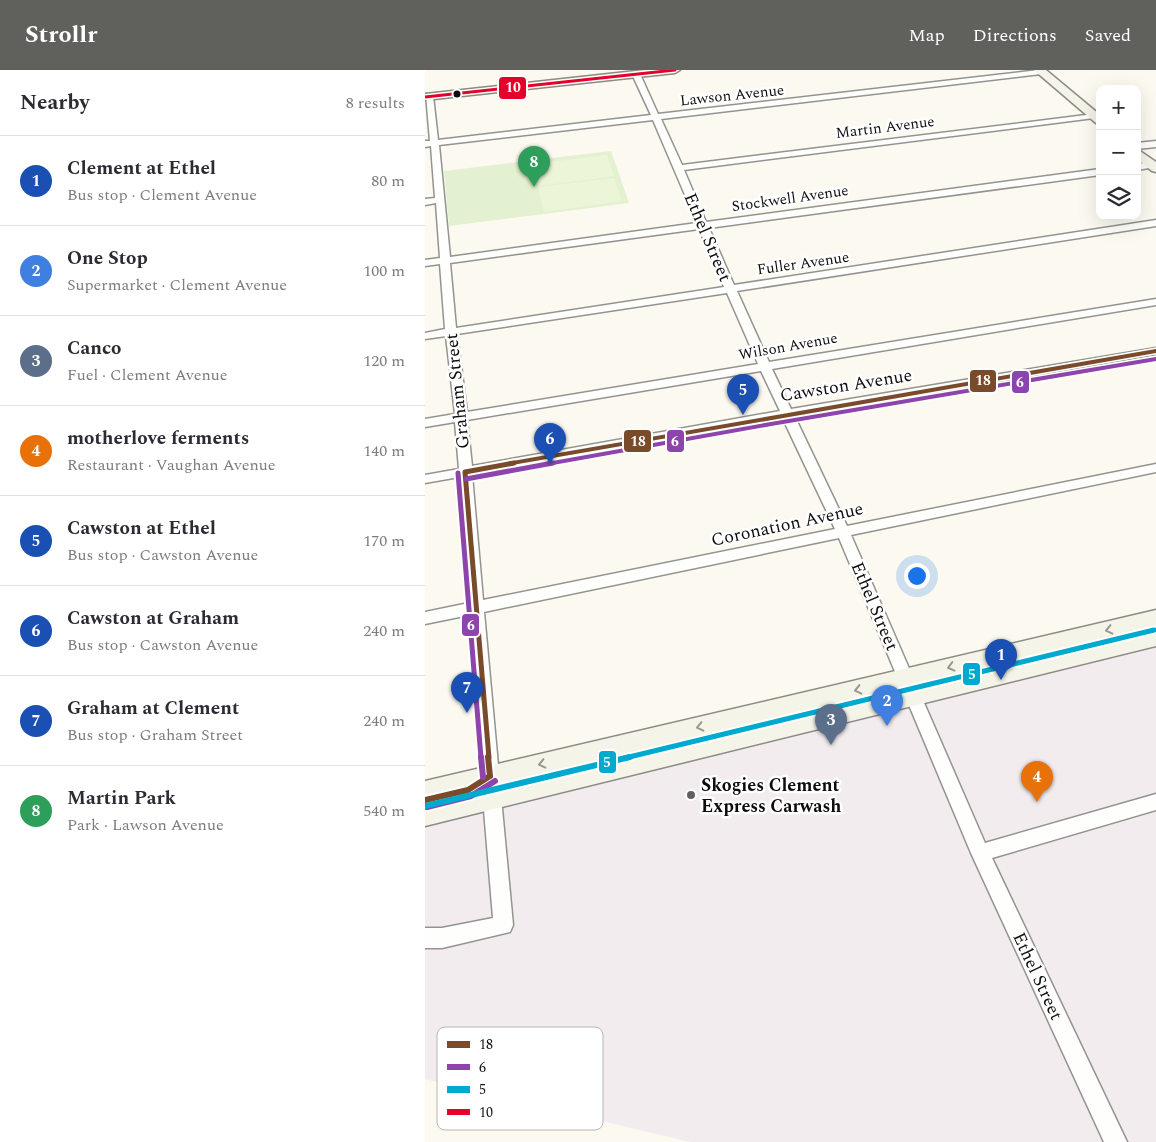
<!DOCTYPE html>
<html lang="en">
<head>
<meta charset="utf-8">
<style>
  body { margin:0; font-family:Spectral,serif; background:#f2f2f3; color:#2b2b33 }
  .controls { position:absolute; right:15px; top:15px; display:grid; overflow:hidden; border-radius:10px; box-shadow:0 5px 20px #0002 }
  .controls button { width:45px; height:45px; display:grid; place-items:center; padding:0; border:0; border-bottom:1px solid #e1e1e2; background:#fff; color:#2b2b33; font:25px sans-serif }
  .you { position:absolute; left:491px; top:505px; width:18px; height:18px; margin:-12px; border:4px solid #fff; border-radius:50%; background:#1a73e8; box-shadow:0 0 0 8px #1a73e833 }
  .badge { display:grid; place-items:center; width:32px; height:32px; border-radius:50%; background:#60605c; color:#fff; font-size:16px; font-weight:700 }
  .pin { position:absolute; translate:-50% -41px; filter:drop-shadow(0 1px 2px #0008) }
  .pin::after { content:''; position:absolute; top:26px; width:18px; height:15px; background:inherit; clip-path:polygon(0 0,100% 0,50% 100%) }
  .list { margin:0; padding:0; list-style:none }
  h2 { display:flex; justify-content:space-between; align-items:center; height:65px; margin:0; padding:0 20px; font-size:21px }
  h2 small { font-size:16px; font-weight:400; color:#7c7c81 }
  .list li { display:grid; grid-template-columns:32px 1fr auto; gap:15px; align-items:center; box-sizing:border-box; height:90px; padding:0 20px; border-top:1px solid #e1e1e2 }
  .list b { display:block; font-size:19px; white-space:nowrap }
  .list p { margin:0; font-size:16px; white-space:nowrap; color:#7c7c81 }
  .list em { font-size:16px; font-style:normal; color:#7c7c81 }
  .icon { flex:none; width:28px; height:28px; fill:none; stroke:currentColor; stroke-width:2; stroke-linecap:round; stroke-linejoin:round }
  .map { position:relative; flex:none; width:731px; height:1072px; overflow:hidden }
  header { display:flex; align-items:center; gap:30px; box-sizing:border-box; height:70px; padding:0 25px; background:#60605c; color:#fff }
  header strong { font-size:24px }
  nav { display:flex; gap:28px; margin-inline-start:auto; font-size:18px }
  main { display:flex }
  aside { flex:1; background:#fff }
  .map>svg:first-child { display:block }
  .industrial { fill:#f2ecee }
  .green { fill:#e3f1d0 }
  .pitch { fill:#edf5d9 }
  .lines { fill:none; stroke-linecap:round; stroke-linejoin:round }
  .street-casing { stroke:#94938f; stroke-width:3 }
  .secondary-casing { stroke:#8b8a86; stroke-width:3 }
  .street { fill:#fefefd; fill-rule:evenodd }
  .secondary { fill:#f5f4e8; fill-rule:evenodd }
  .bus-1-far2-casing { stroke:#fff; stroke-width:7 }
  .bus-1-far1-casing { stroke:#fff; stroke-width:9 }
  .bus-1-casing { stroke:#fff; stroke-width:10 }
  .bus-2-far2-casing { stroke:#fff; stroke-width:7 }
  .bus-2-far1-casing { stroke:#fff; stroke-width:9 }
  .bus-2-casing { stroke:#fff; stroke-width:10 }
  .bus-3-far1-casing { stroke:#fff; stroke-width:9 }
  .bus-3-casing { stroke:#fff; stroke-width:10 }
  .bus-4-casing { stroke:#fff; stroke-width:5 }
  .bus-1-far2 { stroke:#7a4b2a; stroke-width:4 }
  .bus-1-far1 { stroke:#7a4b2a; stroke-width:5 }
  .bus-1 { stroke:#7a4b2a; stroke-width:6 }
  .bus-2-far2 { stroke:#8e44ad; stroke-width:4 }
  .bus-2-far1 { stroke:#8e44ad; stroke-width:5 }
  .bus-2 { stroke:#8e44ad; stroke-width:6 }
  .bus-3-far1 { stroke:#00a9ce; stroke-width:5 }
  .bus-3 { stroke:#00a9ce; stroke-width:6 }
  .bus-4 { stroke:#e4002b; stroke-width:3 }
  .oneway { stroke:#989890 }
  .bus-dot { fill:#0d0d0d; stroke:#fff; stroke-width:2 }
  .poi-dot { fill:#60605c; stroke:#fff; stroke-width:2 }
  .labels { text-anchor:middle; stroke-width:5; stroke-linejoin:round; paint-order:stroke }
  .far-street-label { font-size:15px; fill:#0d0d0d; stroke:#fff }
  .street-label { font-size:18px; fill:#0d0d0d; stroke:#fff }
  .poi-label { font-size:18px; font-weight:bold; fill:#0d0d0d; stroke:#fff; text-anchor:start }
  .key { fill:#fff; stroke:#b6b6b6; stroke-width:1 }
  .key-label { font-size:14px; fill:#0d0d0d }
  .line-badge { stroke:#fff; stroke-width:2 }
  .badge-label { font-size:14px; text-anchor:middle; font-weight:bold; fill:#fff }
</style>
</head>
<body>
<header>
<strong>Strollr</strong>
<nav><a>Map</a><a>Directions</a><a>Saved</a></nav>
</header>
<main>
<aside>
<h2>Nearby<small>8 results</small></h2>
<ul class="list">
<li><span class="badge" style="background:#1a4fb4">1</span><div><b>Clement at Ethel</b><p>Bus stop · Clement Avenue</p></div><em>80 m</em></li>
<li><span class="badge" style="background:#3f7fe0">2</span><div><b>One Stop</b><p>Supermarket · Clement Avenue</p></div><em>100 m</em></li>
<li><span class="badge" style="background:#5c6f8a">3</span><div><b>Canco</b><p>Fuel · Clement Avenue</p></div><em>120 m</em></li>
<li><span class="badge" style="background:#e8710a">4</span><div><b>motherlove ferments</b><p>Restaurant · Vaughan Avenue</p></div><em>140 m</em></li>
<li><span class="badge" style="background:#1a4fb4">5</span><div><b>Cawston at Ethel</b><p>Bus stop · Cawston Avenue</p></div><em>170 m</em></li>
<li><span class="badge" style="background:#1a4fb4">6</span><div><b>Cawston at Graham</b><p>Bus stop · Cawston Avenue</p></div><em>240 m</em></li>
<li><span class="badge" style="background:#1a4fb4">7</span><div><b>Graham at Clement</b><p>Bus stop · Graham Street</p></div><em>240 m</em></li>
<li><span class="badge" style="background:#2e9e5b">8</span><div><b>Martin Park</b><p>Park · Lawson Avenue</p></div><em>540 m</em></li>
</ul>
</aside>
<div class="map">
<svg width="731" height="1072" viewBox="0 0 731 1072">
  <rect width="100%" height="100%" fill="#fbf9f0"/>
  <path class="industrial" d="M731,556V1072H265L0,1009V731Z"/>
  <path class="green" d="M186,81L204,133L24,156L19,101Z"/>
  <path class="pitch" d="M182,85L189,106L113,116L109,94Z
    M189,108L197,131L119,142L113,117Z"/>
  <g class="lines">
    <defs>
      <path id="street" d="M614,0L620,2L616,4L236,49L257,95L669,44L673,46L669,48L259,100L281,152L675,99V105L284,158L309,215L731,150V156L312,221L344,292L731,229V235L347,299L366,339L731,278V284L370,347L422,456L731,394V402L426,465L560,773L731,724V740L567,788L702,1072H679L546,783L414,468L59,542L74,706L71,711L65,714L59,711L56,706L44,545L0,554V542L44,533L34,407L0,413V405L34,399L30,352L0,357V349L30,344L21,266L0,269V263L20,259L15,194L0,196V190L15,188L11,133L0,135V129L10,128L6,76L0,77V71H5L1,24L8,26L13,70L226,45L207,4L211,2L215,4L233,44ZM228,50L272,153L25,187L14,75ZM274,159L299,217L31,258L25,193ZM302,223L333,294L42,342L32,264ZM336,301L355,341L47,396L42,350ZM358,349L410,459L58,530L47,405Z
        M731,71V77L712,79V73Z
        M727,92L730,93V97L712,100V94Z
        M67,720L73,722L76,728L88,855L85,862L17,878H0V858H17L68,848L58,728L61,722Z"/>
      <path id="secondary" d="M220,0H255L250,3L0,30V24Z
        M609,0H621L675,45V54L671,53Z
        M712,79L731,92V102L727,101L712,89Z
        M731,540V556L195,686L731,558V576L0,756V711Z"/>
    </defs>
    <use href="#street" class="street-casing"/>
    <use href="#secondary" class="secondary-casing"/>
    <use href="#street" class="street"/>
    <use href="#secondary" class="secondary"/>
    <defs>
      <path id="bus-1-far2" d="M82,394L731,281"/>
      <path id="bus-1-far1" d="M40,402L89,393
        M40,402L64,688"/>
      <path id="bus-1" d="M63,687L65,706
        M0,730L43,720L65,706"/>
      <path id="bus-2-far2" d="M122,394L346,354L731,289"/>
      <path id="bus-2-far1" d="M33,403L56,688
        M41,409L128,393"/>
      <path id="bus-2" d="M56,687L58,707
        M2,737L46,726L70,711"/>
      <path id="bus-3-far1" d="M200,688L729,560"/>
      <path id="bus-3" d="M0,736L205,687"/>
      <path id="bus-4" d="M0,27L250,0"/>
    </defs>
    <use href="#bus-1-far2" class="bus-1-far2-casing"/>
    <use href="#bus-1-far1" class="bus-1-far1-casing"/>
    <use href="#bus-1" class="bus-1-casing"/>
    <use href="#bus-2-far2" class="bus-2-far2-casing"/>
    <use href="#bus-2-far1" class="bus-2-far1-casing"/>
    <use href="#bus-2" class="bus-2-casing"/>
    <use href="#bus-3-far1" class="bus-3-far1-casing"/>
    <use href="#bus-3" class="bus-3-casing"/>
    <use href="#bus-4" class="bus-4-casing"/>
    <use href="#bus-1-far2" class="bus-1-far2"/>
    <use href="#bus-1-far1" class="bus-1-far1"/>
    <use href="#bus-1" class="bus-1"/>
    <use href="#bus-2-far2" class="bus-2-far2"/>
    <use href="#bus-2-far1" class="bus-2-far1"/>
    <use href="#bus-2" class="bus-2"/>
    <use href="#bus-3-far1" class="bus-3-far1"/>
    <use href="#bus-3" class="bus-3"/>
    <use href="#bus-4" class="bus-4"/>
  </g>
  <defs><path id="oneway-chevron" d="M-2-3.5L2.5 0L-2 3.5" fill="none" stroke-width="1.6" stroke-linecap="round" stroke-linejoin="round" transform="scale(1.25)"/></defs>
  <g class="oneway">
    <use href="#oneway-chevron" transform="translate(684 560) rotate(167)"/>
    <use href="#oneway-chevron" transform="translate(526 597) rotate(166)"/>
    <use href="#oneway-chevron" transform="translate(433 620) rotate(167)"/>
    <use href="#oneway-chevron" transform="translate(275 657) rotate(167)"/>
    <use href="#oneway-chevron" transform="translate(117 694) rotate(167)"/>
  </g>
  <circle class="bus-dot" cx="32" cy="24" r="4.5"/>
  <circle class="poi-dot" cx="266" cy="725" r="5"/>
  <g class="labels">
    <g class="far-street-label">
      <text transform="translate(307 25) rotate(-6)" y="5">Lawson Avenue</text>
      <text transform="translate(460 57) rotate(-7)" y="5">Martin Avenue</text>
      <text transform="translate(365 128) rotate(-8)" y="5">Stockwell Avenue</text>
      <text transform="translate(378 193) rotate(-8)" y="5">Fuller Avenue</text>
      <text transform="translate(363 276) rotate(-10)" y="5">Wilson Avenue</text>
    </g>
    <g class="street-label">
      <text transform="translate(283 167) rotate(67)" y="6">Ethel Street</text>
      <text transform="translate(421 315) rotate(-9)" y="6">Cawston Avenue</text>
      <text transform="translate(32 321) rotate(-96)" y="6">Graham Street</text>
      <text transform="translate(362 454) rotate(-12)" y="6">Coronation Avenue</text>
      <text transform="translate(450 536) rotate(67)" y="6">Ethel Street</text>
      <text transform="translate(613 906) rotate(65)" y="6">Ethel Street</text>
    </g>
    <g class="poi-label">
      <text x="276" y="721">Skogies Clement<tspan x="276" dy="21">Express Carwash</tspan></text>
    </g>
  </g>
  <rect x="12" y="957" width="166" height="103" rx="8" class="key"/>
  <rect x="22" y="971" width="23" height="7" fill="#7a4b2a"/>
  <rect x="22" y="994" width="23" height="6" fill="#8e44ad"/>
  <rect x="22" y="1016" width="23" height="7" fill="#00a9ce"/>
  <rect x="22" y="1039" width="23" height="6" fill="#e4002b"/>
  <g class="key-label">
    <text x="54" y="979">18</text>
    <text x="54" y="1002">6</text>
    <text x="54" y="1024">5</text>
    <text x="54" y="1047">10</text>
  </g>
  <g class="line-badge">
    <rect x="73" y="6" width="29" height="24" rx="5" fill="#e4002b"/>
    <rect x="544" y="299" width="28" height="24" rx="5" fill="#7a4b2a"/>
    <rect x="586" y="300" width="19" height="24" rx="5" fill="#8e44ad"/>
    <rect x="198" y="359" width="29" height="24" rx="5" fill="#7a4b2a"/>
    <rect x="241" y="359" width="19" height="24" rx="5" fill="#8e44ad"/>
    <rect x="36" y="543" width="19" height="24" rx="5" fill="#8e44ad"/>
    <rect x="537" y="592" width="19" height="24" rx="5" fill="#00a9ce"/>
    <rect x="173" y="680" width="19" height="24" rx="5" fill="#00a9ce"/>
  </g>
  <g class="badge-label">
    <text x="88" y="22">10</text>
    <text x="558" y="315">18</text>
    <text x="595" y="317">6</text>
    <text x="213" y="376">18</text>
    <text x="250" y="376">6</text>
    <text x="46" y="560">6</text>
    <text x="547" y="609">5</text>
    <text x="182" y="697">5</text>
  </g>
</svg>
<div class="controls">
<button>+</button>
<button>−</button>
<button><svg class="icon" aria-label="layers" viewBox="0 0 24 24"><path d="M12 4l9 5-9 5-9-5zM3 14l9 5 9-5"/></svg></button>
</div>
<div class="you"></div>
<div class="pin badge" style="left:576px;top:610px;background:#1a4fb4">1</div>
<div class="pin badge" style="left:462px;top:656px;background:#3f7fe0">2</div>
<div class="pin badge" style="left:406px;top:675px;background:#5c6f8a">3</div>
<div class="pin badge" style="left:612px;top:732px;background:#e8710a">4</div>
<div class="pin badge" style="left:318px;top:345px;background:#1a4fb4">5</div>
<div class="pin badge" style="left:125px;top:394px;background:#1a4fb4">6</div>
<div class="pin badge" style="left:42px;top:643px;background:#1a4fb4">7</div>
<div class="pin badge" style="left:109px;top:117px;background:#2e9e5b">8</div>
</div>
</main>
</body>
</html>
